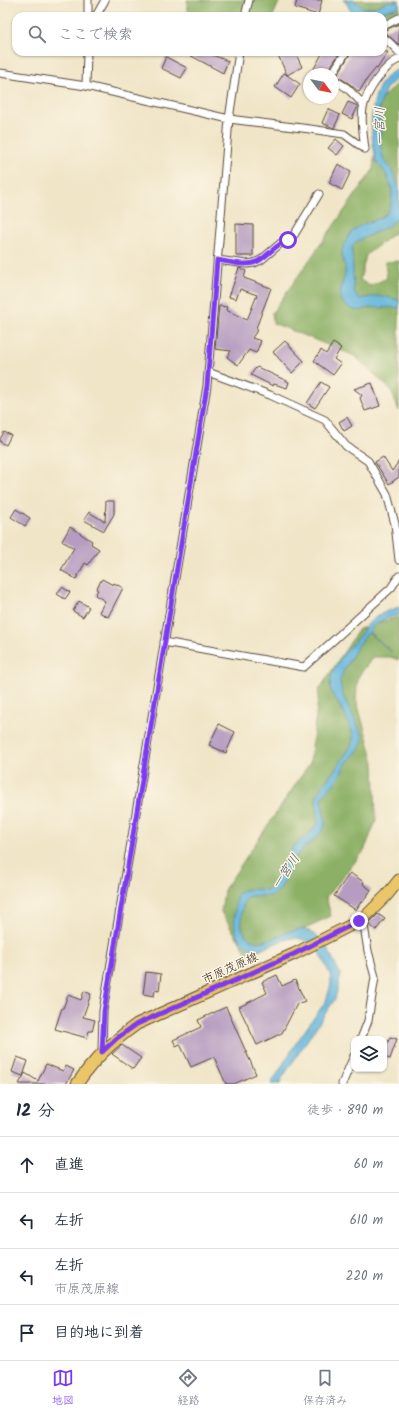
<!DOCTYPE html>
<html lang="ja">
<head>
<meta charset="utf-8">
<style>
  body { margin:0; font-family:Kalam,"Klee One",sans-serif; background:#f2f2f3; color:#1f2937 }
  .controls { position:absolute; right:12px; bottom:12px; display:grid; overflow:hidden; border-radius:8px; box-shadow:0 1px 3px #0004 }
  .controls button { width:36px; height:36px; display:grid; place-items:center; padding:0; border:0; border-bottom:1px solid #e0e1e3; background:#fff; color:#1f2937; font:20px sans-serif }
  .compass { position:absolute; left:303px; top:68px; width:36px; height:36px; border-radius:50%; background:#fff; box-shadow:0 1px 3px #0004; rotate:122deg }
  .stop { position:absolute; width:12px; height:12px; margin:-9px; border:3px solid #7c3aed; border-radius:50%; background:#fff }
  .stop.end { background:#7c3aed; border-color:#fff; box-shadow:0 1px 4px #0008 }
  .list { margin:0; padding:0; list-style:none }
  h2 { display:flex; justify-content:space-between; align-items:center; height:52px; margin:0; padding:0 16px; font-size:17px }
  h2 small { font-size:13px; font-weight:400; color:#747a83 }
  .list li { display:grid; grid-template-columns:26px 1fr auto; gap:12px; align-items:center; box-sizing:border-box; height:56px; padding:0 16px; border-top:1px solid #e0e1e3 }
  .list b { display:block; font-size:15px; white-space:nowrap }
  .list p { margin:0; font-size:13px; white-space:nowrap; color:#747a83 }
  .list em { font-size:13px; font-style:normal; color:#747a83 }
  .icon { flex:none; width:22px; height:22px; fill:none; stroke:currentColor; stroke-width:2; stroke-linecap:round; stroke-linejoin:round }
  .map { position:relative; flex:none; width:399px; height:1084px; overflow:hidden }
  .search { position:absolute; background:#fff; box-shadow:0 1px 3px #0004; left:12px; right:12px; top:12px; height:44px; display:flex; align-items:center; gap:10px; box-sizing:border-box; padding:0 14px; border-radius:12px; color:#747a83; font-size:15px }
  .sheet { height:276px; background:#fff }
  nav { display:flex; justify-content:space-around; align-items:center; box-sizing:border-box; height:56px; border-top:1px solid #e0e1e3; background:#fff; font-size:11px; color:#747a83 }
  nav a { display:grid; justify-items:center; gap:2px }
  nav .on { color:#7c3aed }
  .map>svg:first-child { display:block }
  .forest { fill:#8cb166; stroke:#646e42 }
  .water { fill:#62b5dd; stroke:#4e707e }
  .building { fill:#b69cc1 }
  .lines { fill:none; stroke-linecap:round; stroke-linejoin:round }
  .street-casing { stroke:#564637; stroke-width:9 }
  .primary-casing { stroke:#564637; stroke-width:13 }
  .street { stroke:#fff; stroke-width:7 }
  .primary { stroke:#ebc669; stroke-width:11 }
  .route { stroke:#7c3aed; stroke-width:5 }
  .labels { text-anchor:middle; stroke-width:3; stroke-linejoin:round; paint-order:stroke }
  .street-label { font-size:12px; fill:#3b2a1e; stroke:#fcf5e5 }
  .water-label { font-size:13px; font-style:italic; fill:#495b61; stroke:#fcf5e5 }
</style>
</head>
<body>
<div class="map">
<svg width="399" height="1084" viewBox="0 0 399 1084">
  <rect width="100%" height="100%" fill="#fcf5e5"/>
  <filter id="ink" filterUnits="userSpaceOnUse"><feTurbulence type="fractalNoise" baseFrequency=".025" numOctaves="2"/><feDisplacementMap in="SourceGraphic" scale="8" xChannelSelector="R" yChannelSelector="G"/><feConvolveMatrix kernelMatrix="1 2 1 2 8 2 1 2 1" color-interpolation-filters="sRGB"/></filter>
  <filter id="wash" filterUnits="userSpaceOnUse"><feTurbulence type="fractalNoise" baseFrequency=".012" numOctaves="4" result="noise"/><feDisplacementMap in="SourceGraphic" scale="16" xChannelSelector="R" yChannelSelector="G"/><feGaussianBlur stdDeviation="0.9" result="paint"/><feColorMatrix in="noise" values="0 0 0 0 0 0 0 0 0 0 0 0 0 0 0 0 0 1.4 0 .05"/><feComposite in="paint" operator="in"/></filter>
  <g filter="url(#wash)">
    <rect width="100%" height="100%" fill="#f0e5c7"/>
    <path class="forest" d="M187,0H280L273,16H189Z
      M343,0H399V20L379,15L361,14Z
      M399,81V229L366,255L360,280L370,286L387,278L385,262L399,261V411L391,390L355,356L273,323L272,313L373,170L380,100Z
      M398,617H399V660L390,657H373L358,677L356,699L374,762L376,821L364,851L326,897L331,916L248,955L221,912L224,890L310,763L319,690L359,629Z"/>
    <path class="water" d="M345,0H353L364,8H372L390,1H399V7L367,16H356L350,10Z
      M399,69V76L385,90L379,109L381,148L384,160L391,168L399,188V215L397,219L388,226L356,242L352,248L354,291L357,296L360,299L376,296L387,297L399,300V308C389,308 379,307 369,308C364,309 359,312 354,310C337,305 339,290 344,278C348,267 341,260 342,251C343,246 346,241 348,237C363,213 391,230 392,194C392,184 386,173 380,166C379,165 377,163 376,162C375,158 375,153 374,150C369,126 370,78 399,69Z
      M399,607V615C386,618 377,621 369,632L392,652L368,633L358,646L343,672L340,680L342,693L363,736C363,750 353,754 346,764C343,768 342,773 339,777C336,783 330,788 325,793C317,803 329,817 324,828C318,840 304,846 296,857C288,867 287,882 278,891C269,901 257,893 247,897C241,907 241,917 242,927C243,931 244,932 246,935C260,955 290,922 309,931C325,938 333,960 341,975L335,999L280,1081V1084H271L296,1043L326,1001L330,988L331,982L330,974L319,952L315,949L314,947C310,944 306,940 301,939C281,933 261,960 243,943C233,935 234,920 235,909C236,903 234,896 240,892C246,887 260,890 267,890C281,878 283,860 294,846C302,838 313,834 318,822C321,813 312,804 318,793C325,780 352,751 353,739C354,726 338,704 331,692C326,670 346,652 359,636C363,631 366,625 371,621C379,614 389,610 399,607Z"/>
    <g id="blocks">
      <path class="building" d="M297,0H322L318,15L295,8Z
        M399,24V45L386,33L383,32V31Z
        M184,52H211L210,54L228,61L223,73Z
        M285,52H295L302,67L287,75L278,55Z
        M323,52H340L328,71L326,70L324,74H311Z
        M351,52H388L377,69L376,68L367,79L359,92L350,84L337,76Z
        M166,57L187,68L181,78L161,68Z
        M284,73L300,84L291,98L275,87Z
        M348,102L358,106L352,119L342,114Z
        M328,109L340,115L334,128L322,123Z
        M336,139L344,146L337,155L328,148Z
        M338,164L351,171L342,190L329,183Z
        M236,224L253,225V256H236Z
        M239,268L246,271L244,278L271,288L256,328L258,329L252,338L261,341L256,353L249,350L238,365L227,357L231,351L215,349L219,306L227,307L226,310L247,320L257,295L240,289L236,299L229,297Z
        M285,341L304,361L292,373L273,352Z
        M333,343L341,348L334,359L341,364L333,375L314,361L321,350L326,354Z
        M257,367L289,382L287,388L274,384L273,386L251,375L254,370Z
        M321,382L329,387L315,408L307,403Z
        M372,383L380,406L365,411L360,398L362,395L354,389Z
        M347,417L352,426L344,431L339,422Z
        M4,432L11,435L6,445L0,442V439Z
        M383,457L392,471L399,461V477L389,484L375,462Z
        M106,501H114V514L104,531L84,520L89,512L105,522Z
        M16,509L30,518L25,526L11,517Z
        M70,527L92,541L91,544L99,549L88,565L85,563L76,579L61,570L74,548L62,541Z
        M102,579L113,585L114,583L123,588L108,617L99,612L105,601L95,595L98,590L96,589Z
        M62,587L70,592L65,599L57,594Z
        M79,601L89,607L83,617L73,611Z
        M219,724L235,732L226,753L209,745Z
        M350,873L364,882L363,884L371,890L362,903L361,902L356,910L334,896Z
        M378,914L385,919L376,930L369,925V923Z
        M146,972L161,974L159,991L155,990L154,996L143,994Z
        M277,975L282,986L295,980L305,1001L297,1004L282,1033L257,1045L239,1007L267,993L262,982Z
        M84,991L91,994L83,1017L95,1020L92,1031H89L87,1038L55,1029L62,1008H63L68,995L81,1000Z
        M226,1007L256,1074L234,1084H226L214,1057L191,1067L180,1044L176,1046L173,1040L201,1027L198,1020Z
        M390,1037L397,1039L390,1059L384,1057V1052Z
        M122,1045L141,1058L133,1069L112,1054Z
        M17,1057L28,1061L23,1076L12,1072Z
        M46,1064L63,1071L66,1066L74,1070L66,1084H19L25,1073L38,1081Z"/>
    </g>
  </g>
  <g filter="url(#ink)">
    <use href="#blocks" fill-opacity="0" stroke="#564637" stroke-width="1"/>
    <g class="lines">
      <defs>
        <path id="street" d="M88,16V0
          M96,16L105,0
          M245,16L249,0
          M383,26L399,18
          M383,37L391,44L399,52
          M0,73L86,86L229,119L310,129L344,134L365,149
          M332,74L346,52
          M333,79L347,88L363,104
          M86,86L87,52
          M365,149C361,118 358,104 378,78C384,70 390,63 399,59
          M217,260L247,264L254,263L261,260L281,243L294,235L319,194
          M208,372L270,395L325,420L346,446L368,461L387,494L395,524L399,560
          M164,642L304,667L391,588L399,576
          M361,1039L368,1021L375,977L368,951L363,919
          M102,1052L103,1011L207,386L229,119L239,52
          M342,1084L354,1056"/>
        <path id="primary" d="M77,1084C94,1059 112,1042 137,1024L294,954L363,919L387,895L399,880"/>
      </defs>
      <use href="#street" class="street-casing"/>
      <use href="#primary" class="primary-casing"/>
      <use href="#street" class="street"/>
      <use href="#primary" class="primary"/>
    </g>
  </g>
  <g class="lines" filter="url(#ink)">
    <path class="route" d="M288,240C276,244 270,254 260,260C249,268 230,262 217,260L207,386L104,1011L102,1052L117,1038L137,1024L294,954L359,921"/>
  </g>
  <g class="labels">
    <g class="street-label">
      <text transform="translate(230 968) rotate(-24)" y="4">市原茂原線</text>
    </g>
    <g class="water-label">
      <text transform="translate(379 126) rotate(-91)" y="5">一宮川</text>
      <text transform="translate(285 871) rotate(-56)" y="5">一宮川</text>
    </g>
  </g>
</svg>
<div class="controls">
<button><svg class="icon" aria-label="layers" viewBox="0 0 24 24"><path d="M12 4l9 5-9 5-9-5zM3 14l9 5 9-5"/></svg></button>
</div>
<svg class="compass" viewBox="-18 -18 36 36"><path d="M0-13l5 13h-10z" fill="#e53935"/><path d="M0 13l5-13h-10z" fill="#747a83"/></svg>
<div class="stop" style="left:288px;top:240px"></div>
<div class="stop end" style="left:359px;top:921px"></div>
<div class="search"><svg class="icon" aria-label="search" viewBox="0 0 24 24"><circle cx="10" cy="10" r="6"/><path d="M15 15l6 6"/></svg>ここで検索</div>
</div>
<section class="sheet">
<h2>12 分<small>徒歩 · 890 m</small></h2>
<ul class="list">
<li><svg class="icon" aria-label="ahead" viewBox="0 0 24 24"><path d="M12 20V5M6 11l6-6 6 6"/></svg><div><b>直進</b></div><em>60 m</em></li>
<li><svg class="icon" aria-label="left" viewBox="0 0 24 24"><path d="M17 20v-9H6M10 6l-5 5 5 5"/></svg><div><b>左折</b></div><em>610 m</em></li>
<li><svg class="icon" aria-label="left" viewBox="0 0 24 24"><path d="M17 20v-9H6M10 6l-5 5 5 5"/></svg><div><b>左折</b><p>市原茂原線</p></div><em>220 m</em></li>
<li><svg class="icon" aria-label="arrive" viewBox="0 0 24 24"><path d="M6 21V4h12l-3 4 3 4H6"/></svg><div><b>目的地に到着</b></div></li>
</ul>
</section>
<nav>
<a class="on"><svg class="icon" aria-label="map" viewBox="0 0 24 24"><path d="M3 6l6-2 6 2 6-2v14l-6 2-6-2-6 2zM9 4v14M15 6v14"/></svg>地図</a>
<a><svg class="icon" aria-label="directions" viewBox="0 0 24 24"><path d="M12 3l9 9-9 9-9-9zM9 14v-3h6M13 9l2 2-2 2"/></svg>経路</a>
<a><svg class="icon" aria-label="saved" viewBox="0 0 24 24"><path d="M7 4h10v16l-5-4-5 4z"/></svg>保存済み</a>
</nav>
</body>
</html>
